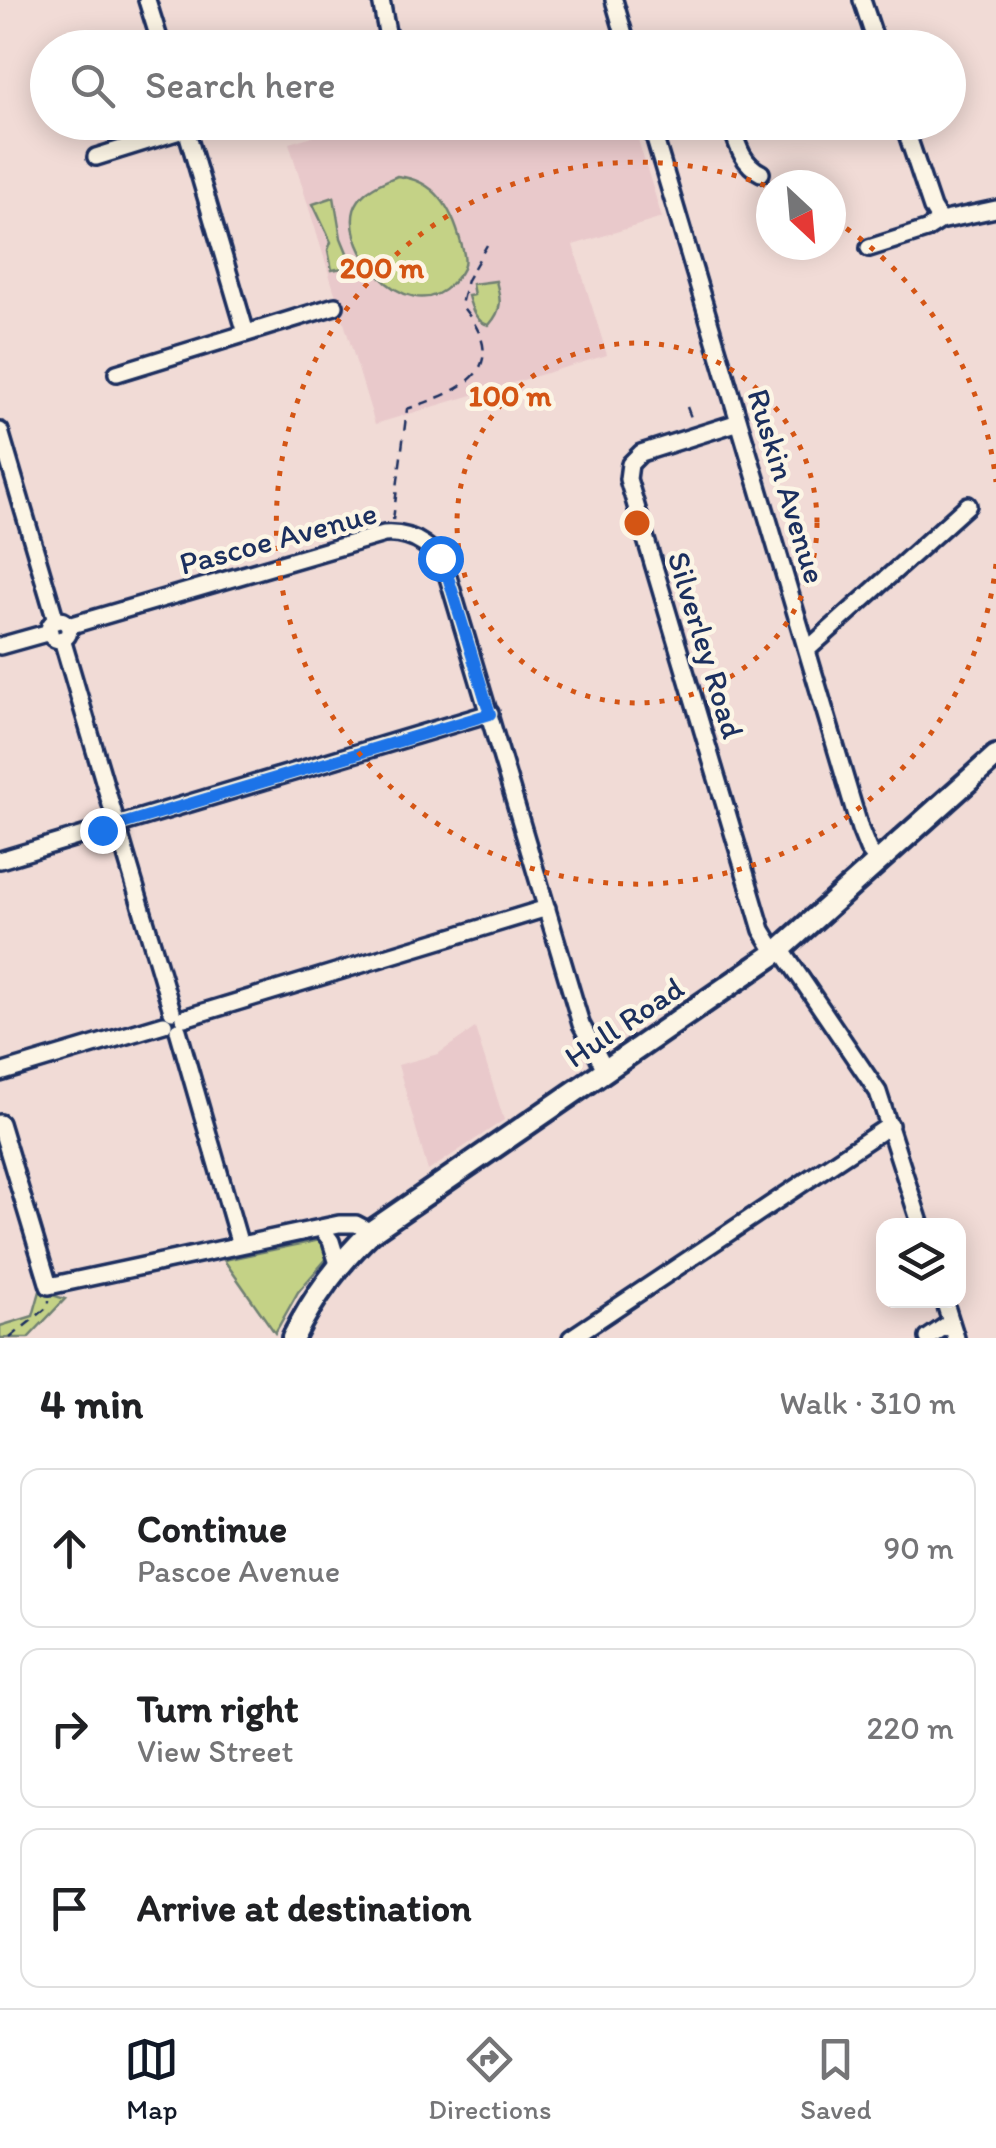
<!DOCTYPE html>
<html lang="en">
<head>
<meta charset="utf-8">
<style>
  body { margin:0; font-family:Itim,sans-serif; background:#f2f2f2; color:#202124 }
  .controls { position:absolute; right:30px; bottom:30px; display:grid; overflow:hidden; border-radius:20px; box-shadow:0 5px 25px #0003 }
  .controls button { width:90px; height:90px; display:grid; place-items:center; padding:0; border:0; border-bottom:2px solid #e0e0e0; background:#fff; color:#202124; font:50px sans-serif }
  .compass { position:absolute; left:756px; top:170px; width:90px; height:90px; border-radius:50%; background:#fff; box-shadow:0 5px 25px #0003; rotate:154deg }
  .stop { position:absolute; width:30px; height:30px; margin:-22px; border:8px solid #1a73e8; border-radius:50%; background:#fff }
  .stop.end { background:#1a73e8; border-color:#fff; box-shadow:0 2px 10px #0008 }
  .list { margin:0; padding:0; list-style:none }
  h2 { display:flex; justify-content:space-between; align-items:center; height:130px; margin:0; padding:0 40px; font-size:42px }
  h2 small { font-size:32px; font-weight:400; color:#757577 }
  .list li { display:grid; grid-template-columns:65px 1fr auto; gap:30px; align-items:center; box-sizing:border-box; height:160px; margin:0 20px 20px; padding:0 20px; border:2px solid #e0e0e0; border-radius:20px }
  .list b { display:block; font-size:38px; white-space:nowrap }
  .list p { margin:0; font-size:32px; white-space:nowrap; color:#757577 }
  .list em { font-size:32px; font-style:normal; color:#757577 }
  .icon { flex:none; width:55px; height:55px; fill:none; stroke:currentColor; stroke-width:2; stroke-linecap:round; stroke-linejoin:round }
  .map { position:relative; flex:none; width:996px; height:1338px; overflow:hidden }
  .search { position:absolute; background:#fff; box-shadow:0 5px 25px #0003; left:30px; right:30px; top:30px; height:110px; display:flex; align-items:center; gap:25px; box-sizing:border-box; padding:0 35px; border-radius:55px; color:#757577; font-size:38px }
  .sheet { height:670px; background:#fff }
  nav { display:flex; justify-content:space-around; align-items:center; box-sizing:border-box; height:140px; border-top:2px solid #e0e0e0; background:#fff; font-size:28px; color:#757577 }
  nav a { display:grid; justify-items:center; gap:5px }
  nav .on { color:#111827 }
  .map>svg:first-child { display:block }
  .built { fill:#e9c9cb }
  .green { fill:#c4d286; stroke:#708072; stroke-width:2.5 }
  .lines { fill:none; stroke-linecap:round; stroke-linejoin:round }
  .minor-casing { stroke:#1b2f5e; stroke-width:22 }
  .major-casing { stroke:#1b2f5e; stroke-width:28 }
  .path { stroke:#1b2f5e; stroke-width:2.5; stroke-dasharray:10 8; stroke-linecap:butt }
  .minor { stroke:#fcf5e5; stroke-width:15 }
  .major { stroke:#fcf5e5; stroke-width:20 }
  .route { stroke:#1a73e8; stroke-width:12 }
  .ring { fill:none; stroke:#d45514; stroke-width:5; stroke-dasharray:5 10 }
  .labels { text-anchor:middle; stroke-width:9; stroke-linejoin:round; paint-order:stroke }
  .street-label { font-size:32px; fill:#1b2f5e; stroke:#fcf5e5 }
  .centre { fill:#d45514; stroke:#fcf5e5; stroke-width:5 }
  .ring-label { font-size:30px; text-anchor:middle; font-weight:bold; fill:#d45514; stroke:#fcf5e5; stroke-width:9; stroke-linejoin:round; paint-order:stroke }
</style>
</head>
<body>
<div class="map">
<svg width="996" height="1338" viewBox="0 0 996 1338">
  <rect width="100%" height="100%" fill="#f1dbd6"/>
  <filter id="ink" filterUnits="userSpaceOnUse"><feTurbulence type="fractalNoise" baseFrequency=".01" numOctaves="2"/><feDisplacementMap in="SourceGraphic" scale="20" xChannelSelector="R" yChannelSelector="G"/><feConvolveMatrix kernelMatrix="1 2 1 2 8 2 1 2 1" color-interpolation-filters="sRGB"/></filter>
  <g filter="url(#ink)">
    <path class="built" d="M357,123H633L662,218L573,245L607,355L375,424L289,143Z
      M475,1028L504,1120L428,1171L398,1065L438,1054Z"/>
    <path class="green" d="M397,176C436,180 452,209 461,243C463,250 466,258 464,265C463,272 456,279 451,284C406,332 331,239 359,200C367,188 384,182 397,176Z
      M334,197L341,238L348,255L343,268L332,270L328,250L331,242L313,204Z
      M496,281C501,300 503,309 489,325C476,323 471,307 468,296L474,295L472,284Z
      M320,1240L327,1246L328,1257L298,1292L275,1333L224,1260Z
      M40,1291L65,1299L28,1338H0V1326L33,1316Z"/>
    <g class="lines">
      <defs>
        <path id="minor" d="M147,0L162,48
          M381,0L390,48
          M614,0L628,48
          M862,0L878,48
          M184,122L246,333
          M650,122L860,829L868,849L878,862
          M730,122C737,143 741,163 761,173
          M903,122L932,208L940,221
          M652,130L676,122
          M96,157L186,129
          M869,248L926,230L940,221L996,209
          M117,373L335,306
          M739,422L641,453L630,464L628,479L762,930L776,953
          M0,431L56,621
          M49 630a10 10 0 1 1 20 0a10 10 0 1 1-20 0Z
          M68,626L384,534C414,532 438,549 448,577L581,1024L606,1071
          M62,639L172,1011
          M0,646L50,632
          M807,650L968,505
          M0,860L490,713
          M781,949L878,1092L921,1226
          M184,1018L547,908
          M178,1030L240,1245
          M0,1073L164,1024
          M0,1123L49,1286L339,1224H356L371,1232
          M321,1228L331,1241L338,1264
          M944,1300L956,1338
          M571,1338L890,1125
          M928,1338L951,1322"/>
        <path id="major" d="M293,1338C314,1296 338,1264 371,1232L776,953L996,756"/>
      </defs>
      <use href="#minor" class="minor-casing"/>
      <use href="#major" class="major-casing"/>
      <path class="path" d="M687,407L692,420
        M393,520L407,409C465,389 514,369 461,305L467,280L487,245
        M10,1338L49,1306V1300"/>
      <use href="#minor" class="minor"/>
      <use href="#major" class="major"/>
    </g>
  </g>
  <g class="lines" filter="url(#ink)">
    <path class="route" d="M102,830L490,714L448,577L440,558"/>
  </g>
  <g class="ring">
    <circle cx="637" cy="523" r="180"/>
    <path d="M996 564A361 361 0 1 1 769 187M834 220A361 361 0 0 1 996 482"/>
  </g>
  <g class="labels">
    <g class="street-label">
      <text transform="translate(787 486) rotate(73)" y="11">Ruskin Avenue</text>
      <text transform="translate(278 538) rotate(-15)" y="11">Pascoe Avenue</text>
      <text transform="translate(706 645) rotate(73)" y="11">Silverley Road</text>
      <text transform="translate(624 1022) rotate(-34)" y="11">Hull Road</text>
    </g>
  </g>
  <circle cx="637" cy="523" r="15" class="centre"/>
  <g class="ring-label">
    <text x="382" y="278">200 m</text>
    <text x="510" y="406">100 m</text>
  </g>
</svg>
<div class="controls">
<button><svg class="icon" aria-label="layers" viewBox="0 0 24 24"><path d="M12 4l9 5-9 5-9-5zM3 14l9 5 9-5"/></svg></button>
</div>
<svg class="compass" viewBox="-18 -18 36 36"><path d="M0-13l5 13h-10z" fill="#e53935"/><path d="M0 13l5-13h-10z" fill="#757577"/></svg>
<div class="stop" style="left:440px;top:558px"></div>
<div class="stop end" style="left:102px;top:830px"></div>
<div class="search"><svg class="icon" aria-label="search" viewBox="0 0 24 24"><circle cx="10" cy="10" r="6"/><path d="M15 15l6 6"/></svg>Search here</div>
</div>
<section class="sheet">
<h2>4 min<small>Walk · 310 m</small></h2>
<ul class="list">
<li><svg class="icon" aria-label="ahead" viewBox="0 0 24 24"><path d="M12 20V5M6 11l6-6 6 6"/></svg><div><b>Continue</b><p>Pascoe Avenue</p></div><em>90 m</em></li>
<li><svg class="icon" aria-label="right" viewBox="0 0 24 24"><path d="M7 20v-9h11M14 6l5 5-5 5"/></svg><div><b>Turn right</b><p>View Street</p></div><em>220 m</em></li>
<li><svg class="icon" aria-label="arrive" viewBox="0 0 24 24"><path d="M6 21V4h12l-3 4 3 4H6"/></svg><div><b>Arrive at destination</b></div></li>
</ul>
</section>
<nav>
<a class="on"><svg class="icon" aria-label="map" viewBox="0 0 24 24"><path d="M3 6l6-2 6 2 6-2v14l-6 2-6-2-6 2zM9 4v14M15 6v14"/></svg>Map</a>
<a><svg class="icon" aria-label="directions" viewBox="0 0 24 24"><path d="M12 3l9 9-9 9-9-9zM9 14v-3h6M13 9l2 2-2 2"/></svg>Directions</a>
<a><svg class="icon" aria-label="saved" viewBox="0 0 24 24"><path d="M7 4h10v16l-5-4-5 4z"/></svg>Saved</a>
</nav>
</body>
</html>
